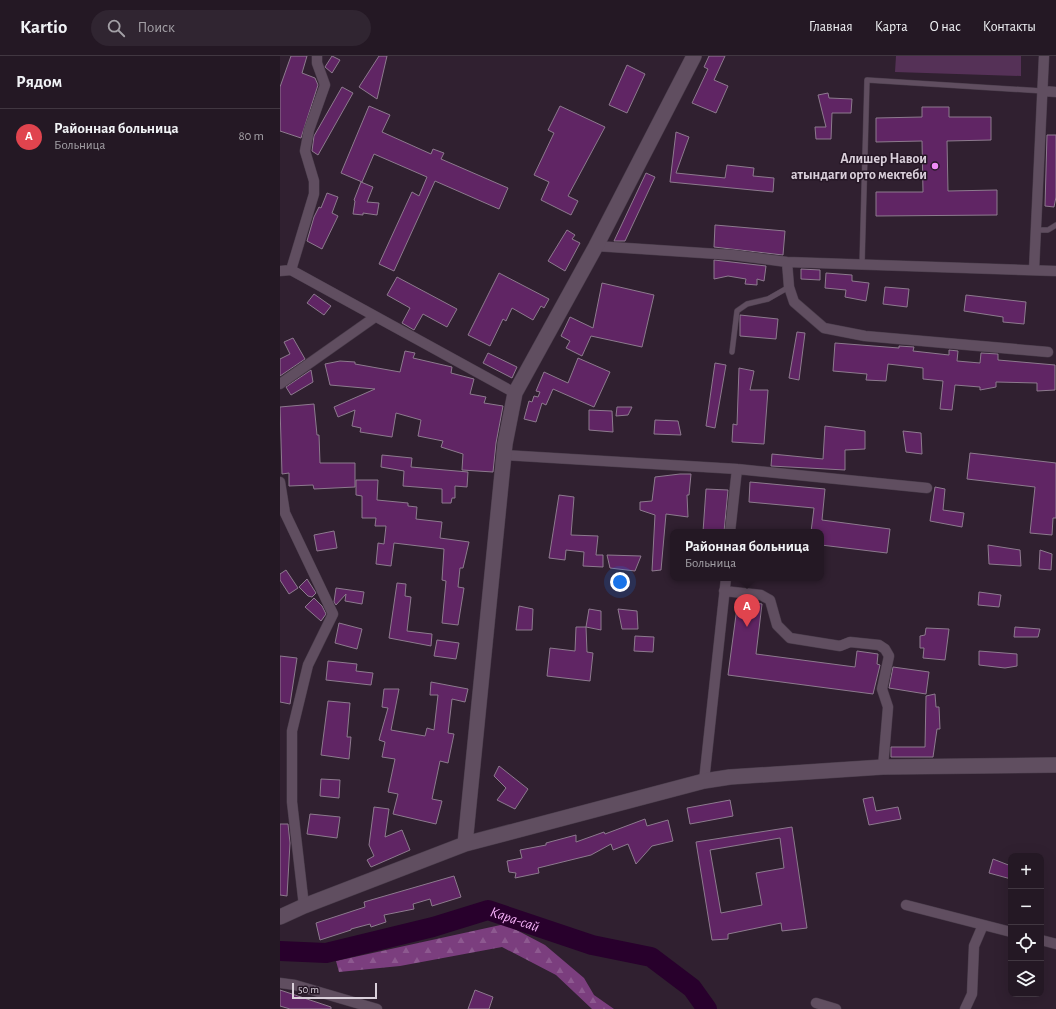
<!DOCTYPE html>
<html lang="ru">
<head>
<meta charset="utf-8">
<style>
  body { margin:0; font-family:"Alegreya Sans",sans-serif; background:#302531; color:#f1f3f6 }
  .controls { position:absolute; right:12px; bottom:12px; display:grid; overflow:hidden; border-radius:8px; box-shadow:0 4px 16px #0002 }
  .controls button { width:36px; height:36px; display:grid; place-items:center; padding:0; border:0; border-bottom:1px solid #413741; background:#241824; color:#f1f3f6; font:20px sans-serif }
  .scale { position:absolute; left:12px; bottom:10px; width:85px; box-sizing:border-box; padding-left:4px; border:2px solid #d9cfda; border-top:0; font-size:11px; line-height:14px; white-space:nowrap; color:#d9cfda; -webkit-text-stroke:3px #261726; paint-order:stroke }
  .you { position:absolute; left:340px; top:526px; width:14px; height:14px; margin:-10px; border:3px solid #fff; border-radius:50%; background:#1a73e8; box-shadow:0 0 0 6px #1a73e833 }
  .badge { display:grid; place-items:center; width:26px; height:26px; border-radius:50%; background:#2563eb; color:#fff; font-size:13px; font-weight:700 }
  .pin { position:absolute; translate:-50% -33px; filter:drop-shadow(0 1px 2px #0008) }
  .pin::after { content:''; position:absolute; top:21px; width:14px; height:12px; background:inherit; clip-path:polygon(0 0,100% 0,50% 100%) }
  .popup { position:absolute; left:390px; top:473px; width:154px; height:52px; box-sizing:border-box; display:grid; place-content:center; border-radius:8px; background:#241824; filter:drop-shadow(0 1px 3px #0005); font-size:13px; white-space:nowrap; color:#a3a0a6 }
  .popup b { font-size:15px; color:#f1f3f6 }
  .popup::after { content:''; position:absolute; left:50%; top:100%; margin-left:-8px; border:8px solid transparent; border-top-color:#241824 }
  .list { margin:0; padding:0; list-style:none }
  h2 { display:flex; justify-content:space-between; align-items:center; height:52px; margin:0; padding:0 16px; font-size:17px }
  h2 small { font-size:13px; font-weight:400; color:#a3a0a6 }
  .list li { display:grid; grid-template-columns:26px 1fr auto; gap:12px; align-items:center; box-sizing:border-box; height:56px; padding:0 16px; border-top:1px solid #413741 }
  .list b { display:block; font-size:15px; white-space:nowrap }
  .list p { margin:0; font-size:13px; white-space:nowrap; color:#a3a0a6 }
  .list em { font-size:13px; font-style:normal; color:#a3a0a6 }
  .icon { flex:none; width:22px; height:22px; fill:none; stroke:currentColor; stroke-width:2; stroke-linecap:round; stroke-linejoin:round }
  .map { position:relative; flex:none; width:776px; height:953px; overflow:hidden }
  header { display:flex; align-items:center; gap:24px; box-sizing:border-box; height:56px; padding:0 20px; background:#241824; border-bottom:1px solid #413741 }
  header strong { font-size:19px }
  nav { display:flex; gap:22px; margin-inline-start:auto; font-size:14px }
  .search { width:280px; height:36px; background:#302531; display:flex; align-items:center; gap:10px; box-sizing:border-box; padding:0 14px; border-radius:22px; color:#a3a0a6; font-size:15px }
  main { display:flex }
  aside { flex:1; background:#241824 }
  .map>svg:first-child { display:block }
  .grass { fill:#553157 }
  .forest { fill:url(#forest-firs) }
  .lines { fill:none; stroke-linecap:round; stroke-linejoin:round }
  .river { stroke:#28002c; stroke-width:20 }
  .building { fill:#602564; stroke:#8d7a8e; fill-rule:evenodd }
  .lane-casing { stroke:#493c4a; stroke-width:6 }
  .street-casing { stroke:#493c4a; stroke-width:11 }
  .secondary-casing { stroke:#493c4a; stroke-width:16 }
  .lane { stroke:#604e60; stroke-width:5 }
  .street { stroke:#604e60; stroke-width:10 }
  .secondary { stroke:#604e60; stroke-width:15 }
  .poi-dot { fill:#f08bf6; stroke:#261726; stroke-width:1.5 }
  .labels { text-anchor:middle; stroke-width:3; stroke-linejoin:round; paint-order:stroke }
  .poi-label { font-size:14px; font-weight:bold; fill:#d9cfda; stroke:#261726; text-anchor:end }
  .water-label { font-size:15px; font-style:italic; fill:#f5b0f8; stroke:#261726 }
</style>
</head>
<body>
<header>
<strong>Kartio</strong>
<div class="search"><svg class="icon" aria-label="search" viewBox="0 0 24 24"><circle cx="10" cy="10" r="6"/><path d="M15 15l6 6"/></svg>Поиск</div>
<nav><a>Главная</a><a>Карта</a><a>О нас</a><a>Контакты</a></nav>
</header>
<main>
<aside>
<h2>Рядом<small></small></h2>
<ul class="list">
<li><span class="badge" style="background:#e0444e">A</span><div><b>Районная больница</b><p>Больница</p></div><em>80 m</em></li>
</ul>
</aside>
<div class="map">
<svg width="776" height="953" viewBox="0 0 776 953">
  <defs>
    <pattern id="forest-firs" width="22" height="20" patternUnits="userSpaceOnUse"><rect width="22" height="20" fill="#7b3e7e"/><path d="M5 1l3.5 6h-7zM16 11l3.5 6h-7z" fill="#8d5990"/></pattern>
  </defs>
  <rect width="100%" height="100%" fill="#302030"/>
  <path class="grass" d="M616,0H741V20L615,16Z"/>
  <path class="forest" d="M225,868L265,889L304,922L314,939L334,953H312L276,919L222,891L120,910L59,916L56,905Z"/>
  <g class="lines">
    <path class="river" id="s1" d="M0,895L46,897L153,871L208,854L312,889L371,901L412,932L427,953"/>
  </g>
  <path class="building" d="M11,0H27L22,17L35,22L38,29L21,82L0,75V31Z
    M52,0L60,4L52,17L45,11Z
    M99,0H107L97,43L79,31Z
    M429,0H445L434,24L448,30L436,57L412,47L428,13L424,11Z
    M347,9L365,18L347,57L329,49Z
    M62,31L73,37L38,99L32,95L34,80Z
    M548,37L549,42L572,43L571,57H552L551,83H536L535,71H546L538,39Z
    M89,50L110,59L102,76L151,98L153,93L164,97L161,103L228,132L219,153L155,125L114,215L99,208L132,136L139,140L147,121L94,98L82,126L61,117Z
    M280,50L325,71L288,140L298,145L291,159L261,144L269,126L254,119L274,77L268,74Z
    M642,51H669V61H711V84L667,85L668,135L717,134V159L596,160V136H643L642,85L596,86V62L642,61Z
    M396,76L409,81L396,117L445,122L447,109L474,112L473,120L494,122L493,136L390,126Z
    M767,79H776V141L774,151L765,150Z
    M366,117L375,121L345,185H334Z
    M81,126L93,131L87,146L99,147L97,159L83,157V159L73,158L75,145L74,144Z
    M47,137L58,141L52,157L58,160L42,193L27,185L34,161L39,151L41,152Z
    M435,169L505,175L503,199L434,191Z
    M287,174L295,179L292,183L300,187L285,215L268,205Z
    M434,204L486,210L484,225L477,223V229L465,228L466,223L448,220L434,223Z
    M521,213L540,214V224L521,223Z
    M219,217L269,243L264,252L261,250L253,264L232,252L226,265L223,263L210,290L188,279Z
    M546,217L572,219V225L589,227L586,245L565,241L566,234L545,232Z
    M117,221L177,253L167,271L143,258L134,274L122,267L130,252L107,239Z
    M322,227L374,239L362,291L311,280L302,300L286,292L290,285L281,280L290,261L313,272Z
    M605,231L629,233L627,251L603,248Z
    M34,238L51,250L44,259L27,247Z
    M686,239L746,246L744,268L723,266V261L684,255Z
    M460,259L498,263L496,283L460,280Z
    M517,276L525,277L519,324L509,322Z
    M13,282L25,303L0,320V303L10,298L4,286Z
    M555,287L619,292V290L634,291L633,295L669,299V294L678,295L677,305L700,307L701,297L718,298V304L775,309V334L757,335V327L716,326V331L700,334V331L675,329L672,354L660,353L663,325L643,323V312L608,308L606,325L586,324L587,318L553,315Z
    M125,295L135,297L133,302L172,311L171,317L194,323L190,338L206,341L204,347L223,350L216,387L213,416L182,414L183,398L161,391L163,385L138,380L141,364L116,357L112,381L80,376L81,372L72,370L75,354L58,361L54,351L95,333L50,329L45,308L60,305L75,306V308L120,316Z
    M208,297L237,311L232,322L203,307Z
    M298,302L330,316L314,351L273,333L266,349L262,347L256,366L244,363L249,345L252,346L254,340L258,341L260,336L256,335L264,316L288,327Z
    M435,307L446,309L435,372L426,370Z
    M459,312L474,315L470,334H488L484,388L452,386L453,368L457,369Z
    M31,314L33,326L11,339L6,331Z
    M34,348L37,379H39L40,407H75V431L34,433L33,429L9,430V417L2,418L0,351Z
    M337,351H352L348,359L336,360Z
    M309,354L332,355L333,376L309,374Z
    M375,364L398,365L401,379L374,378Z
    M545,370L585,375V393L565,394V414L491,410L492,398L543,403Z
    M623,375L641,377L642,398L626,396Z
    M690,397L776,407V462H773L772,479L750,477L755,431L687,423Z
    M102,399L132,402L131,411L188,416L187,431L175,430V442H172L171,447H162V433L123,430L124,415L101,411Z
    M400,418H411L409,439H407L408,461L386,458L381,514L372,515L375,459L360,454V446L372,445L375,421Z
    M76,424H98L97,444L128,447V450L137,451L136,463L162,466L160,482L189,486L183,512H180L178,531L184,532L178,569L162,567L166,525L162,524L164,493L114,487L111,510L96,508L98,487L104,488L106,470H95L96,462H82V440L76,439Z
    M470,426L545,433L542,464L610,473L607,497L541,489V476H531L534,452L469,446Z
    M655,431L665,433L663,454L684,457L682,471L650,465Z
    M426,433L448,434L444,476H423Z
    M279,439L294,441L291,479L318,480L316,499H323V511L303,510L304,496L286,494L285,504L269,502Z
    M54,475L57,492L37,495L34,479Z
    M708,489L740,494L741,510L709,508Z
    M760,494L772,498L771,514L759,513Z
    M327,499L361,500L355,515L330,512Z
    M6,514L18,532L9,538L0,524V518Z
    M27,523L36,537L32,541L28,540L19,531Z
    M117,527L126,528L125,540L131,541L127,575L152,578L151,590L109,582Z
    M56,532L84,536L82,548L65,545L66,538L56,549L54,546Z
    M699,536L721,539L719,551L698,549Z
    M34,542L42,550L46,558L41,565L25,551Z
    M458,544L482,548L476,598L575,611L577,595L598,598L597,608L600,609L593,638L448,619Z
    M239,550L253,553L252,574H236Z
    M309,553L321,555V574L306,571Z
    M338,553L357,555L358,573H342Z
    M59,567L82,573L77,593L55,587Z
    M296,571H306L307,596L313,597L310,625L267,620L270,592L295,595Z
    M735,571L760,573L758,581H734Z
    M646,572L669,573L665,604L643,602L644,592H640V580L645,579Z
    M355,580L374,581L373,596L354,595Z
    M157,584L179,587L176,603L154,600Z
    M699,595L737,598V610L725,612L699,609Z
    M0,600L17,602L10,648L0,646Z
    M48,605L77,608L76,615L93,617L91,629L46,624Z
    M613,611L649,616L646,638L609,632Z
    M151,626L188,633L185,646L172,643L168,677L174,678L168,707L160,705L152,743L162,745L156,768L113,758L118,738L108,736L115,703L102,701L105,686L99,684L108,652L102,651L104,633H119L111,674L145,680L147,672L154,674L158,639H150Z
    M655,638L656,651H659L660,673H657L653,701H611V691H645L646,640Z
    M48,645L70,647L67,681H71L69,703L41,699Z
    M219,710L248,733L235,753L217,744L226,732L214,720Z
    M41,723L60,724L59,742L40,740Z
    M593,741L596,755L618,751L621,763L589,769L583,743Z
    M450,744L453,760L410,768L407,752Z
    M94,751L109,753L105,781L122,774L130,794L91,811L87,804L94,800L89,789Z
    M30,758L60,761L57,782L27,778Z
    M365,763L367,770L388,764L393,785L372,790L356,808L348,788L333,794L331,788L311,799L258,812L259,817L235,822L236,817L229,816L227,805L242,802L240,794L266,789V787L296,779V786L324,776L325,778Z
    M0,768H8L10,787L7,840L0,839Z
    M512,771L527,872L502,875L501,867L448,878V883L432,884L416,786ZM500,782L504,812L476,817L482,849L441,857L430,794Z
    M713,803L731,810V823L709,817Z
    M174,820L181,841L152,850L150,843L133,848L134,853L104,859L106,866L91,871L90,868L71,873V874L40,884L36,867L85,851L84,846Z
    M0,934L51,951V953H10L0,950Z
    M195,934L213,941L209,953H188Z"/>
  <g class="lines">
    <defs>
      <path id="lane" d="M756,174H768L776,169
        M582,209L587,24L763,35
        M452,296L457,255L467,248L488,243L509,231"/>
      <path id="street" d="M763,35L776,36
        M316,190L453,199L507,206L776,215
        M507,206L509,231L514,246L544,272L585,280L768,296
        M11,214L34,138V125L25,95L29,74L45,29L37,7V0
        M754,214L764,0
        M0,215L11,214L235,337
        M0,328L95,261
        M224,399L457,413L647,432
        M0,426L5,457L53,558L28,609L12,675V746L24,850
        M450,476L457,413
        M444,535L481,539L490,544L497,569L510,582L560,590L570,586L599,589L605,593L609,600L602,633L608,651L603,711
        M424,725L446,522
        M626,849L731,876
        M761,884L776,888
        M0,927L15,929L97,953
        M536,947L556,953
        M685,953L692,938L694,890L703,869"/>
      <path id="secondary" d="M185,788L225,388L235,337L316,190L414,0
        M0,861L24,850L185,788L424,725L450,721L603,711L776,709"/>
    </defs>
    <use href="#lane" class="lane-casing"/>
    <use href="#street" class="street-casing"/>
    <use href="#secondary" class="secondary-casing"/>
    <use href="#lane" class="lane"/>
    <use href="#street" class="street"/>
    <use href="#secondary" class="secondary"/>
  </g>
  <circle class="poi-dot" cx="655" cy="110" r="4"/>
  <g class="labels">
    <g class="poi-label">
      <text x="647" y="107">Алишер Навои<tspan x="647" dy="16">атындаги орто мектеби</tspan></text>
    </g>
    <g class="water-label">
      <text dy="5" stroke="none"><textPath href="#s1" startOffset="242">Кара-сай</textPath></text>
    </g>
  </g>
</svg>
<div class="controls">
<button>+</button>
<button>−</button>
<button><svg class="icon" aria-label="locate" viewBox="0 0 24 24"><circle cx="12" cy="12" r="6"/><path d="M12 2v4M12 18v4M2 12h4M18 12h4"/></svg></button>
<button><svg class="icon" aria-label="layers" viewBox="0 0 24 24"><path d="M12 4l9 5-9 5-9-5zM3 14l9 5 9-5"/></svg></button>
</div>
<div class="scale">50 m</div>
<div class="you"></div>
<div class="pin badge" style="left:467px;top:571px;background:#e0444e">A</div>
<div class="popup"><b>Районная больница</b>Больница</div>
</div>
</main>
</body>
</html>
